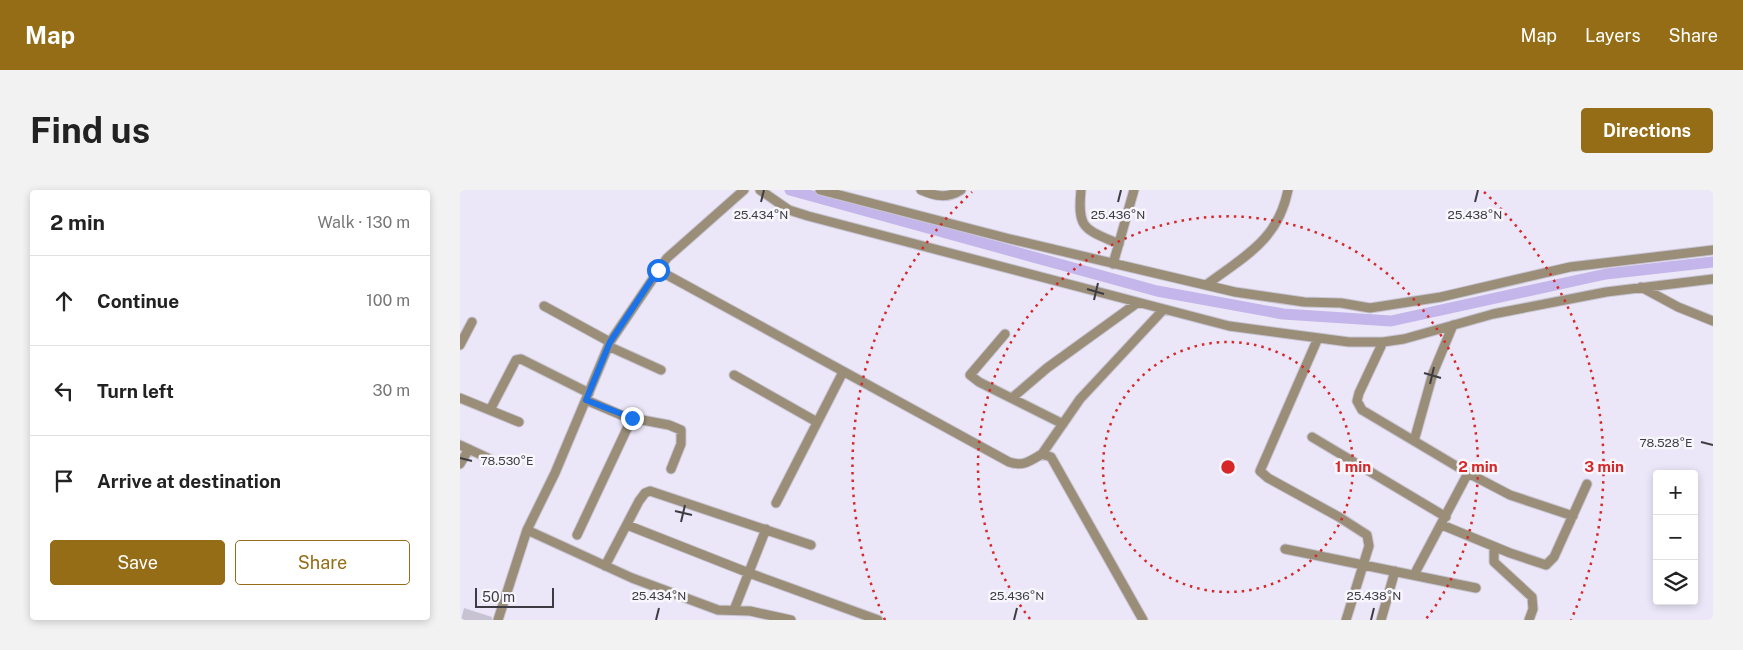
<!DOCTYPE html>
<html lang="en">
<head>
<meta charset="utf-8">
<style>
  body { margin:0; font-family:"Public Sans",sans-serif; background:#f2f2f2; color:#222 }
  .controls { position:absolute; right:15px; bottom:15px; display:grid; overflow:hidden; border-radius:5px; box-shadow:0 2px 8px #0003 }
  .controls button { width:45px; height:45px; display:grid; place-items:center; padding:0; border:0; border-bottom:1px solid #e0e0e0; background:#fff; color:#222; font:25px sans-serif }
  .scale { position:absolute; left:15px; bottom:12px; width:79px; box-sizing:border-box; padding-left:5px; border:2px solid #3d3c42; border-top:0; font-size:14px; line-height:18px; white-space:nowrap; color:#3d3c42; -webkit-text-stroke:4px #f8f6fd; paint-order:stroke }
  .stop { position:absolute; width:15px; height:15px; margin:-11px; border:4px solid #1a73e8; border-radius:50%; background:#fff }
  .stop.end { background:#1a73e8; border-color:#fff; box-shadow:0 1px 5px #0008 }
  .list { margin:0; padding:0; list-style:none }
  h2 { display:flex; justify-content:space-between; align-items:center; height:65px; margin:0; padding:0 20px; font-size:21px }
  h2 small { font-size:16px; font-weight:400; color:#767676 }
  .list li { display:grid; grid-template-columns:32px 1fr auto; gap:15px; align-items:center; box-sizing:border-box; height:90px; padding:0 20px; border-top:1px solid #e0e0e0 }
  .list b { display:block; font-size:19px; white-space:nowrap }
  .list em { font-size:16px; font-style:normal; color:#767676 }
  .actions { display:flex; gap:10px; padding:15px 20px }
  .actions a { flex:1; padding:11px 0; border:1px solid #946d16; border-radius:5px; text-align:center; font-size:18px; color:#946d16 }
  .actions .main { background:#946d16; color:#fff }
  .icon { flex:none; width:28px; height:28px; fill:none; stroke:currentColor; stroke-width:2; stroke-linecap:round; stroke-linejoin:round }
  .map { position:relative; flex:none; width:1253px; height:430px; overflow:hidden; border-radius:5px }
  header { display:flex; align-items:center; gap:30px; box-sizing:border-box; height:70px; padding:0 25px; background:#946d16; color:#fff }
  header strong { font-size:24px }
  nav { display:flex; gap:28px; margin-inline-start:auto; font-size:18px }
  .intro { display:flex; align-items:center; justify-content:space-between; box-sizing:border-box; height:120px; padding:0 30px }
  h1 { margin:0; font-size:35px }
  .button { padding:12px 22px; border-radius:5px; background:#946d16; color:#fff; font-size:18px; font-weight:700 }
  main { display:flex; gap:30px; padding:0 30px }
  aside { flex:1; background:#fff; border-radius:5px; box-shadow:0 2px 8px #0003 }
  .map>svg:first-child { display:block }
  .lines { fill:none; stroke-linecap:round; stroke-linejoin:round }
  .canal { stroke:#c4b6ea; stroke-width:11 }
  .building { fill:#c7c3d3 }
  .minor-casing { stroke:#c8c5d4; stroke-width:11 }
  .minor { stroke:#9a8e79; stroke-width:9 }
  .route { stroke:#1a73e8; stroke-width:6 }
  .ticks { fill:none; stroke:#3d3c42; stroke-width:2 }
  .ring { fill:none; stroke:#d62828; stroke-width:2.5; stroke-dasharray:2.5 5 }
  .ticks-label { font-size:12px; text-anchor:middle; fill:#3d3c42; stroke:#f8f6fd; stroke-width:5; stroke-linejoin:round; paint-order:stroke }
  .centre { fill:#d62828; stroke:#f8f6fd; stroke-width:2.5 }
  .ring-label { font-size:15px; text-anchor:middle; font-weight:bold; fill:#d62828; stroke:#f8f6fd; stroke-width:5; stroke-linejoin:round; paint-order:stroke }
</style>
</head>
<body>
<header>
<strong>Map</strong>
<nav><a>Map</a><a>Layers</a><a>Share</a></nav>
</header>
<div class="intro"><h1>Find us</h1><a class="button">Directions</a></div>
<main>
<aside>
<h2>2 min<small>Walk · 130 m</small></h2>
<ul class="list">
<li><svg class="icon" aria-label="ahead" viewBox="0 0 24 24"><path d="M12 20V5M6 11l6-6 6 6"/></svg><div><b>Continue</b></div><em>100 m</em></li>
<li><svg class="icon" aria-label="left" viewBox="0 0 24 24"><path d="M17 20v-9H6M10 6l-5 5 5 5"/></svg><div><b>Turn left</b></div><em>30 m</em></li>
<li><svg class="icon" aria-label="arrive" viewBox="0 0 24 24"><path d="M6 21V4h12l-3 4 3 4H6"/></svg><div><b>Arrive at destination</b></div></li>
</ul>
<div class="actions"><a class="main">Save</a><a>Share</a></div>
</aside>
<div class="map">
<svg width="1253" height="430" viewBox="0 0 1253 430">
  <rect width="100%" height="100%" fill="#ebe7f8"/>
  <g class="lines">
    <path class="canal" d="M330,0L697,101L823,124L931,131L1146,84L1253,72"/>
  </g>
  <path class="building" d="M4,418L32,427V430H1Z"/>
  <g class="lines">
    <defs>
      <path id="minor" d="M300,0L329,20L348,26L769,136L889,152H923L944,149L1033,124L1146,102L1253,89
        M360,0L550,49L775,102L844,112L881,113L910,118L981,107L1110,77L1253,60
        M461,0C475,6 487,9 501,0
        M621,0C617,40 625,39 659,54
        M653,74L674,0
        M198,80L549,272C563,277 570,271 582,264L591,267L683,430
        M746,95C785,66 818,50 828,0
        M1181,97L1218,117L1253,131
        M84,116L150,152
        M545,144L510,185L519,192L603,234
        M858,148L800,281L808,288L879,327L907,345L909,356L886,430
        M923,152L899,203L897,211L902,220L1008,283L1050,305L1113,326
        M0,155L12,132
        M148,156L201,180
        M274,185L357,232
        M0,208L59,232
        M552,208L587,178L677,113
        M126,210L166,227L209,235L221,240V254L211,279
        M30,220L56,170L61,169L129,203
        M852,247L986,327
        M954,251L973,183L993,135
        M0,255L30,269
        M582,264L620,209L703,120
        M0,274L9,259
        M316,313L383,182
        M167,335L289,383L418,430
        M982,335L1050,363L1086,375L1094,367L1127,294
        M67,340L172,388L258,420L290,421L331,430
        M117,345L172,228
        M1034,357V372L1072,407L1073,419L1069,430
        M825,359L1016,398
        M145,376L179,311L185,303L190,301L351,355
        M954,385L1008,283
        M274,420L306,339
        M38,430L67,340L95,283L150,152L207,68L284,0
        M921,430L935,381"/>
    </defs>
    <use href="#minor" class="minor-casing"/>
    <use href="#minor" class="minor"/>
  </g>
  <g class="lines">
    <path class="route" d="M172,228L126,210L150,152L198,80"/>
  </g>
  <path class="ticks" d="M301,12L304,0M658,12L661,0M1015,12L1018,0M627,99L644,104M634,110L638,93M964,183L981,188M970,194L974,177M1241,252L1253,255M0,268L12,271M215,321L232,325M221,332L225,315M196,430L199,418M554,430L557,418M911,430L914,418"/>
  <g class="ring">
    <circle cx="768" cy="277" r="125"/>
    <path d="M570 429A250 250 0 1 1 966 429"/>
    <path d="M425 430A376 376 0 0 1 512 2M1024 2A376 376 0 0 1 1111 430"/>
  </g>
  <g class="ticks-label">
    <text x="301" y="29">25.434°N</text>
    <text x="658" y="29">25.436°N</text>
    <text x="1015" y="29">25.438°N</text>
    <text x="1206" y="257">78.528°E</text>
    <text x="47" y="275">78.530°E</text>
    <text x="199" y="410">25.434°N</text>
    <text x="557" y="410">25.436°N</text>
    <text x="914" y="410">25.438°N</text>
  </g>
  <circle cx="768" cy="277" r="8" class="centre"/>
  <g class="ring-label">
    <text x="893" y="282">1 min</text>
    <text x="1018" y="282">2 min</text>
    <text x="1144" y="282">3 min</text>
  </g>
</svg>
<div class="controls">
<button>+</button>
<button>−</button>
<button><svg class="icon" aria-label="layers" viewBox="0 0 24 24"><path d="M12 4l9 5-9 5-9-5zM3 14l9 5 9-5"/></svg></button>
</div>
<div class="scale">50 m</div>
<div class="stop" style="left:198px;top:80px"></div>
<div class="stop end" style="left:172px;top:228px"></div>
</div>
</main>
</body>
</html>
